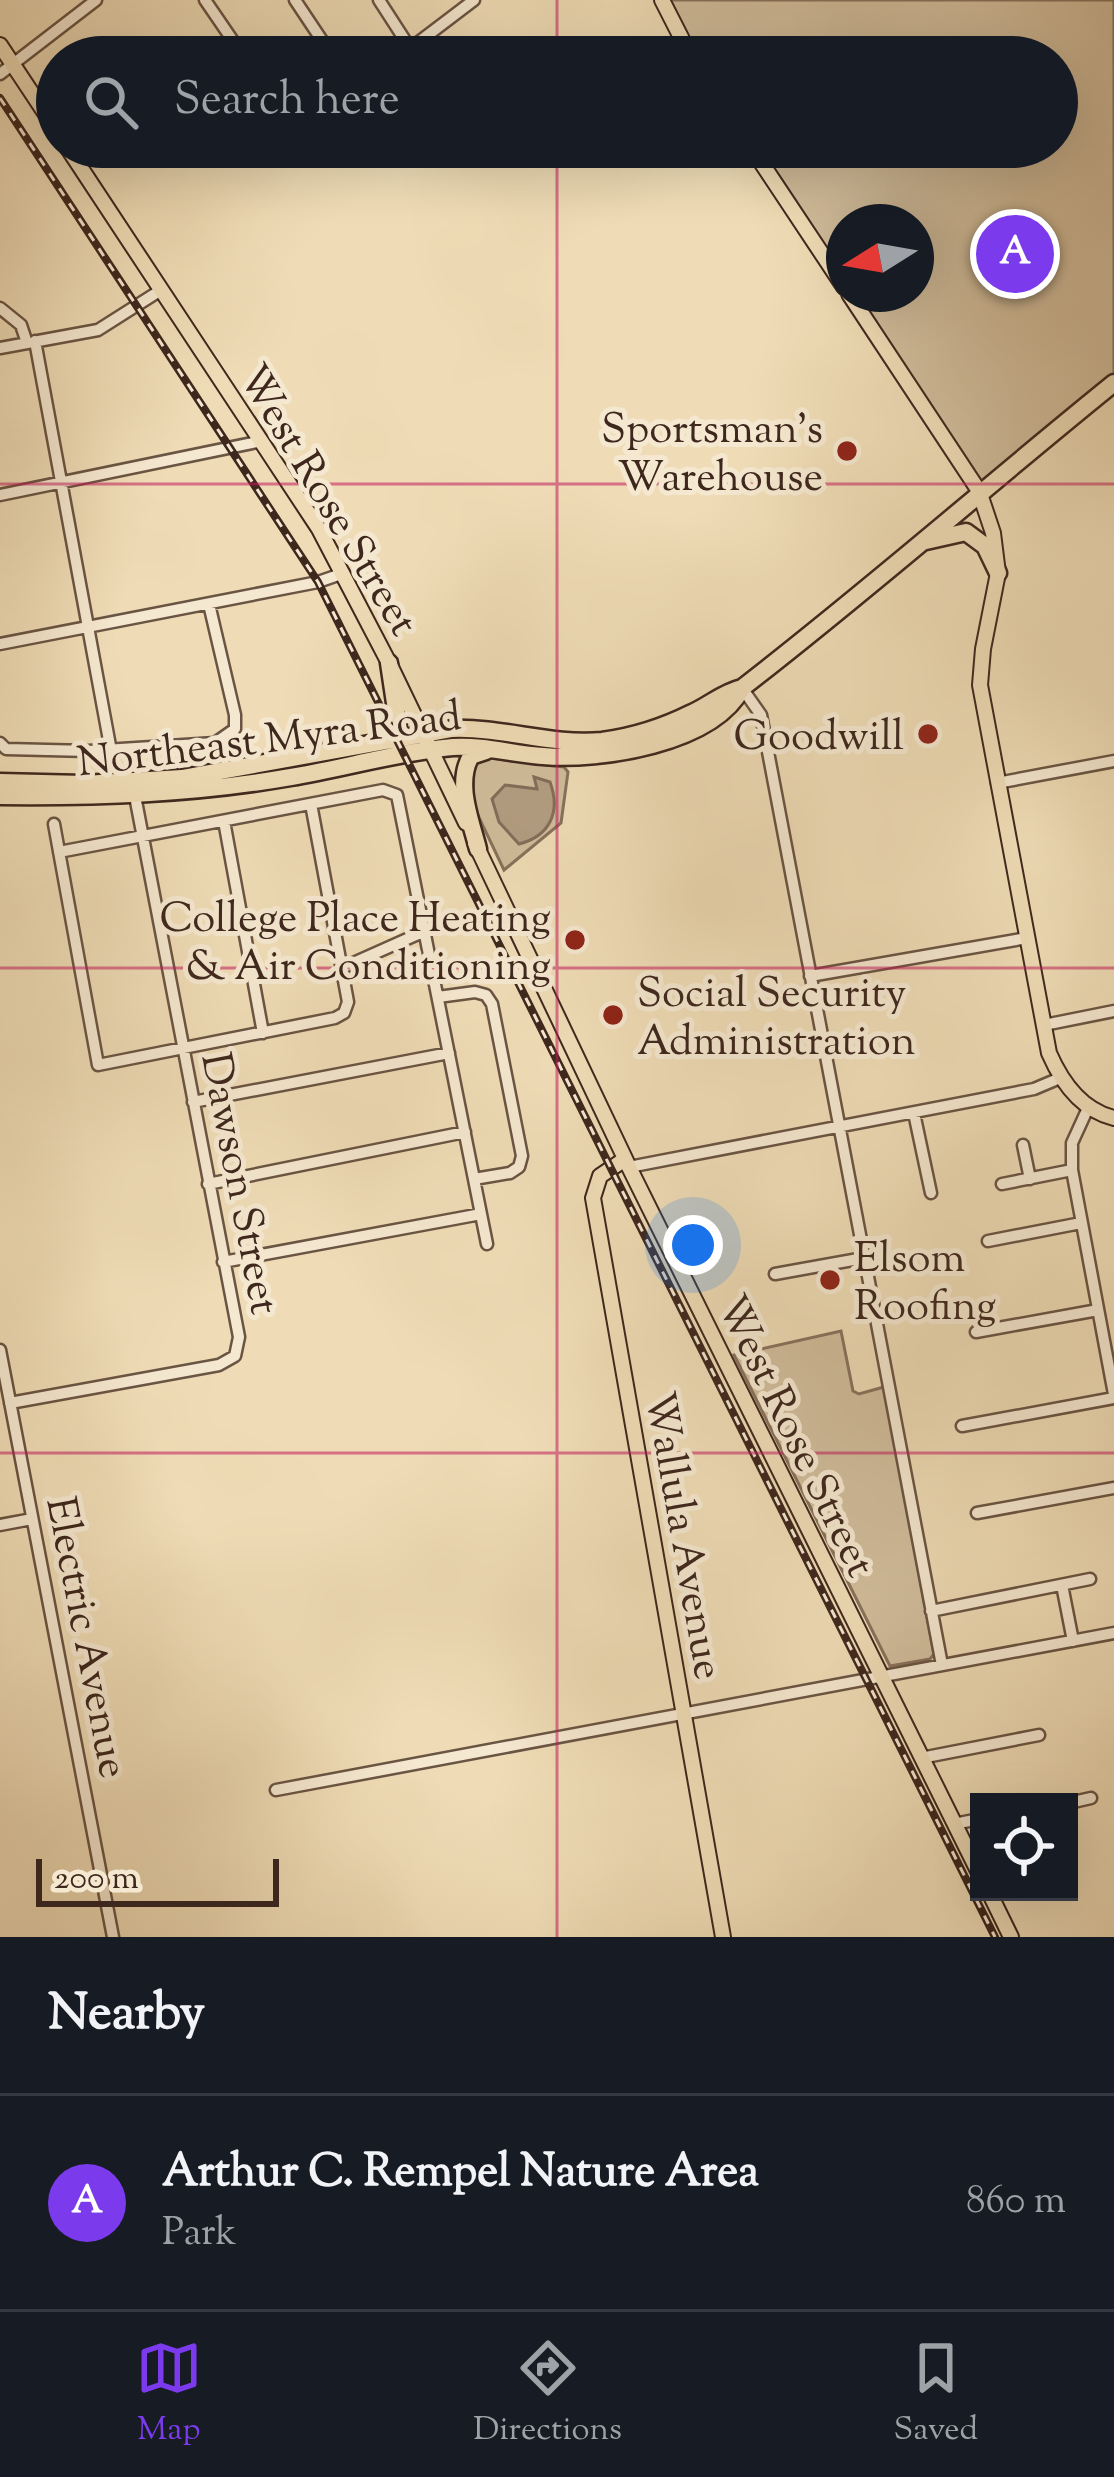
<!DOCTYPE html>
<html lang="en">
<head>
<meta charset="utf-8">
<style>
  body { margin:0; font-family:"Sorts Mill Goudy",serif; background:#20242c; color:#f1f3f6 }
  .controls { position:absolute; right:36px; bottom:36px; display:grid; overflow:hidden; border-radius:0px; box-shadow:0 12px 48px #0002 }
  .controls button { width:108px; height:108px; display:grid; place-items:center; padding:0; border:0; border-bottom:3px solid #363941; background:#171b24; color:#f1f3f6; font:60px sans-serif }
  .compass { position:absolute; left:826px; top:204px; width:108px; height:108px; border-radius:50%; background:#171b24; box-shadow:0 12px 48px #0002; rotate:259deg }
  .scale { position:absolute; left:36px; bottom:30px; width:243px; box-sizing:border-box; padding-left:12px; border:6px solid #3e271d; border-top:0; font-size:33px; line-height:42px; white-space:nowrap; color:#3e271d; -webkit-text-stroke:9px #f5e8d0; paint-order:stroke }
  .you { position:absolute; left:693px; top:1245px; width:42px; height:42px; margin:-30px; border:9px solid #fff; border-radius:50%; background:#1a73e8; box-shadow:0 0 0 18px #1a73e833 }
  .badge { display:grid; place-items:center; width:78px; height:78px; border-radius:50%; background:#7c3aed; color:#fff; font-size:39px; font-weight:700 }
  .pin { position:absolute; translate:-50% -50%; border:6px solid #fff; box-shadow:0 3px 12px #0006 }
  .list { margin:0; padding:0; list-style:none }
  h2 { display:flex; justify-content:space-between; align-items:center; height:156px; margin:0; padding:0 48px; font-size:51px }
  h2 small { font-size:39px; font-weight:400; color:#9ea1a6 }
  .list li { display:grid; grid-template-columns:78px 1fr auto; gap:36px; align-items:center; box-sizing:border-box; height:216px; padding:0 48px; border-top:3px solid #363941 }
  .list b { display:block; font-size:45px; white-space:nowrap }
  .list p { margin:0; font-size:39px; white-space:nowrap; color:#9ea1a6 }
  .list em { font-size:39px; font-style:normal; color:#9ea1a6 }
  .icon { flex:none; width:66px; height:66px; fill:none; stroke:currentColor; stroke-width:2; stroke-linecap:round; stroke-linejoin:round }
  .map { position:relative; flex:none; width:1114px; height:1937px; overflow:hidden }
  .search { position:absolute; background:#171b24; box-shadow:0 12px 48px #0002; left:36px; right:36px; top:36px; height:132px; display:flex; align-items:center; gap:30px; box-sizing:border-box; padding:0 42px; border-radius:66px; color:#9ea1a6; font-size:45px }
  .sheet { height:372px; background:#171b24 }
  nav { display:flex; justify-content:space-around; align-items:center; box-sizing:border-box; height:168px; border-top:3px solid #363941; background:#171b24; font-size:33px; color:#9ea1a6 }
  nav a { display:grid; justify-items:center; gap:6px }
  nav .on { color:#7c3aed }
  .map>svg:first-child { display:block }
  .green { fill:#d1bd9c; stroke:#88725c; stroke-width:3 }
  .water { fill:#b39e82; stroke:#846e5a; stroke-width:3 }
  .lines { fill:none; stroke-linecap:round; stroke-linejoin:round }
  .minor-casing { stroke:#6a5443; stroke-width:15 }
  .major-casing { stroke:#3e271d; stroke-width:18 }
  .highway-casing { stroke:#3e271d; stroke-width:21 }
  .minor { stroke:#f5e8d0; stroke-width:10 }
  .major { stroke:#efdcb6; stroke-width:14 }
  .highway { stroke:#efdcb6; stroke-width:16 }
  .rail-casing { stroke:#3e271d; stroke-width:8 }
  .rail { stroke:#f5e8d0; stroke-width:3; stroke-dasharray:9; stroke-linecap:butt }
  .grid { fill:none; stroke:#c2185b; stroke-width:3; stroke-opacity:0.55 }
  .poi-dot { fill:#8f2418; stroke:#f5e8d0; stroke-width:4.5 }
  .labels { text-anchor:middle; stroke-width:10; stroke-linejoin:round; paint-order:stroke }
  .poi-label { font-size:42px; fill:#3e271d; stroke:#f5e8d0; text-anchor:end }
  .street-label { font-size:42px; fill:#3e271d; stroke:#f5e8d0 }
</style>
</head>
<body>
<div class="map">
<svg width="1114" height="1937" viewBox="0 0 1114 1937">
  <rect width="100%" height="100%" fill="#efdcb6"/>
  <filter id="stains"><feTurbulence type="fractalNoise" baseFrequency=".00167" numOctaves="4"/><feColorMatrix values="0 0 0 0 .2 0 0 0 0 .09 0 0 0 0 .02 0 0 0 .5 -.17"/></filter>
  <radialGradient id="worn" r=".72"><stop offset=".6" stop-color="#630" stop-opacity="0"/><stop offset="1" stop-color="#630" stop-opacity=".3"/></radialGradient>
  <path class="green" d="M662,0H1114V384L979,491L849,294H916V222H844V287L751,147H1057V57H691Z
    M489,758L564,767L568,772L561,823L504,870L473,805L474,763Z
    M841,1331L853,1391L859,1394L884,1387L934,1654L930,1659L890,1666L734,1355Z"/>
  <path class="water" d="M534,777L550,782C561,812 550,836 519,844L499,822L492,799L505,785L537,789Z"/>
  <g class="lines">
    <defs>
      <path id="minor" d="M205,0L244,57
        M295,0L333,57
        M379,0L410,48
        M399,57L474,0
        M0,74L96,0
        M0,308L21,325L27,343
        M35,341L111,751
        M0,348L98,330L161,290
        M0,495L262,441
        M0,644L318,582L344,573
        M742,688L761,715L942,1665
        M0,743L6,749L89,751L215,743L235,729V715L209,604
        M997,783L1114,761
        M224,821L263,1033
        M54,824L98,1065L335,1018L344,1013L348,1002L311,804
        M59,852L383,790L397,795L487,1244
        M342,968L425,931
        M810,976L1027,938
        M438,997L475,992L486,995L492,1004L522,1156L519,1167L510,1173L474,1179
        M1044,1025L1114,1011
        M193,1102L449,1053
        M1088,1108L1072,1143V1170L1114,1394
        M914,1113L931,1193
        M1023,1145L1030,1179
        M629,1167L1034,1089L1060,1078
        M208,1184L465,1132
        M1002,1184L1072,1170
        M988,1241L1081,1223
        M223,1262L481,1214
        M775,1274L864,1258
        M976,1332L1098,1310
        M0,1350L113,1937
        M10,1403L219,1365L235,1356L239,1337L135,796
        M962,1426L1114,1398
        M977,1513L1114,1488
        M0,1525L32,1519
        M1062,1585L1073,1641
        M931,1611L1090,1579
        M921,1758L1039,1735
        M276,1790L1114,1633
        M1069,1803L1091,1798
        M954,1824L979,1819"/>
      <path id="major" d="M662,0L691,57
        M0,45L57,131
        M67,147L319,529L389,663L466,823
        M751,147L844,287
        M849,294L979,491L993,533L998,573L983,649L980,685L1049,1053C1062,1083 1081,1110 1114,1118
        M475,843L629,1167L979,1873
        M625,1159L600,1176L593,1198L723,1937
        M989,1892L1011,1937"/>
      <path id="highway" d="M926,541L966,532L985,546L998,573
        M383,739L398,723L389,663
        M0,782L84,784L182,778L452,729C503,727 552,746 602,741C633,737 664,727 692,713C710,705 722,693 742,688
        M0,796C98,797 194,794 291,777C345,768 398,752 453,747C483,745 513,754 543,756C600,761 713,744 742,688C869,590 989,484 1114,383
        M478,849C471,821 455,783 471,756L486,751"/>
    </defs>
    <use href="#minor" class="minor-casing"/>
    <use href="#major" class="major-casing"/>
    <use href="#highway" class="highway-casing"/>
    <use href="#minor" class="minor"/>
    <use href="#major" class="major"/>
    <use href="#highway" class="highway"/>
    <defs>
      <path id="rail" d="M0,98L318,582L995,1937"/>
    </defs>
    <use href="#rail" class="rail-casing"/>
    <use href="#rail" class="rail"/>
  </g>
  <path class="grid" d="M557,0V57M557,147V1937M0,484H1114M0,968H1114M0,1453H1114"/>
  <g class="poi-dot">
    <circle cx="847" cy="451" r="12"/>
    <circle cx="928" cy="734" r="12"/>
    <circle cx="575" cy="940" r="12"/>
    <circle cx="613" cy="1015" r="12"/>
    <circle cx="830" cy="1280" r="12"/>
  </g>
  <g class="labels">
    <g class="poi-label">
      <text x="823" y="442">Sportsman's<tspan x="823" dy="48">Warehouse</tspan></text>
      <text x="904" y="749">Goodwill</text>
      <text x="551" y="931">College Place Heating<tspan x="551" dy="48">&amp; Air Conditioning</tspan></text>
      <text x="637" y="1006" text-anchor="start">Social Security<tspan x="637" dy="48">Administration</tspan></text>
      <text x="854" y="1271" text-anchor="start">Elsom<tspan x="854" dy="48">Roofing</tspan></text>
    </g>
    <g class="street-label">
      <text transform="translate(330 499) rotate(59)" y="15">West Rose Street</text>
      <text transform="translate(269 737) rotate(-7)" y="15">Northeast Myra Road</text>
      <text transform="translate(242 1183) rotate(79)" y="15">Dawson Street</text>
      <text transform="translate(798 1435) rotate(64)" y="15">West Rose Street</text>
      <text transform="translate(686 1535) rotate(80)" y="15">Wallula Avenue</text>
      <text transform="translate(89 1637) rotate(79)" y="15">Electric Avenue</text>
    </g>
  </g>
  <rect width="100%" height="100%" filter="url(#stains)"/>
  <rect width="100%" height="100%" fill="url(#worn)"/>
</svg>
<div class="controls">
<button><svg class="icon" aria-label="locate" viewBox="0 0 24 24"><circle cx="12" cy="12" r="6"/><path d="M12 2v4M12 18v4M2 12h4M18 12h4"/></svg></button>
</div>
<svg class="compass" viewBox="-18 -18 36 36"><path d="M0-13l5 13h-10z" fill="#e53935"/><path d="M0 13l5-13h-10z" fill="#9ea1a6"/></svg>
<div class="scale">200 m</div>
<div class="you"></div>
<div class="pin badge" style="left:1015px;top:254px">A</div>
<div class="search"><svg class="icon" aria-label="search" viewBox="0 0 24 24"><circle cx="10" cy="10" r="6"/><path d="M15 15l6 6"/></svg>Search here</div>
</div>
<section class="sheet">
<h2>Nearby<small></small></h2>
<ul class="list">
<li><span class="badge">A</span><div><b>Arthur C. Rempel Nature Area</b><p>Park</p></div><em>860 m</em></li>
</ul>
</section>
<nav>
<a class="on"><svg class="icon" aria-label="map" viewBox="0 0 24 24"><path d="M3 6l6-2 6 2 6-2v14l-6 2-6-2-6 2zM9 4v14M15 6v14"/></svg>Map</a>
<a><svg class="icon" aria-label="directions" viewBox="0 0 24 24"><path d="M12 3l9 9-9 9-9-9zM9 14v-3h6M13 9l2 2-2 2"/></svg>Directions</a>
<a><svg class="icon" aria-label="saved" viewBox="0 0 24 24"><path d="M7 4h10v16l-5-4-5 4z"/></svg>Saved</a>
</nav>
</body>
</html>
